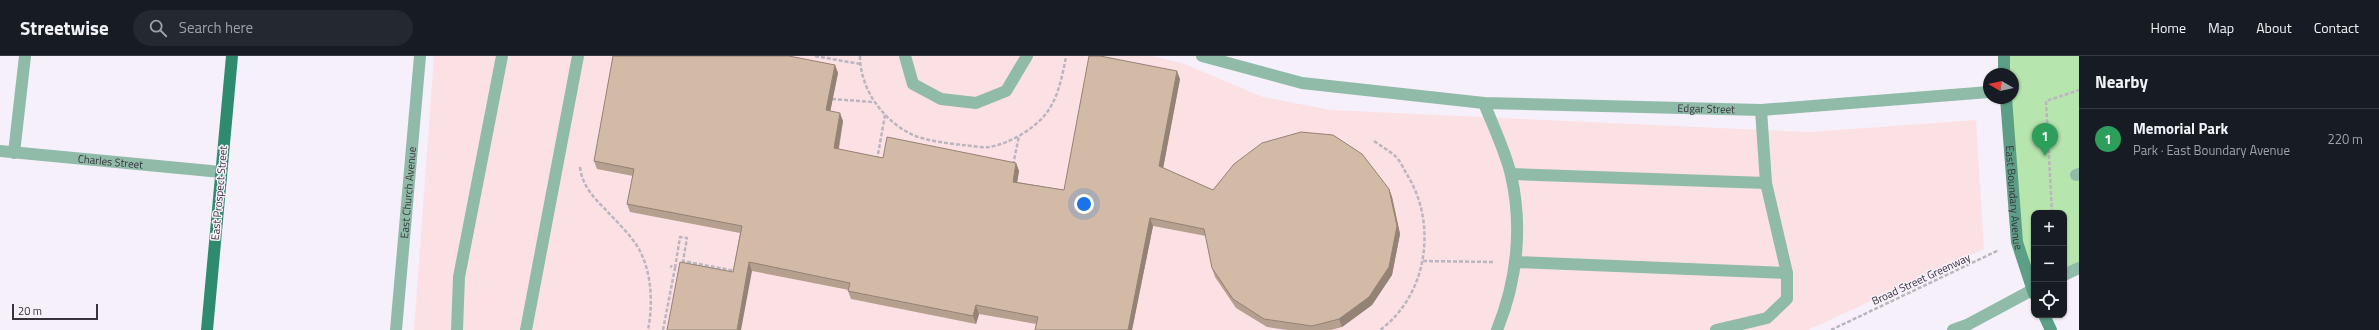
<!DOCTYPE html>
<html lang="en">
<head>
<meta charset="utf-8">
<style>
  body { margin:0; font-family:"Titillium Web",sans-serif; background:#242831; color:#f1f3f6 }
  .controls { position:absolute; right:12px; bottom:12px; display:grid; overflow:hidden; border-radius:8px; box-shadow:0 1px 3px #0004 }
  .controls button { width:36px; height:36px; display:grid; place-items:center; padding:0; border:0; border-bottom:1px solid #363941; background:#171b24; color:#f1f3f6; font:20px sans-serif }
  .compass { position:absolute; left:1983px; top:12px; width:36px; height:36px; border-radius:50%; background:#171b24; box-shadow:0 1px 3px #0004; rotate:279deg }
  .scale { position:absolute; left:12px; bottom:10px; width:86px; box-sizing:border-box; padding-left:4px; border:2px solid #38323d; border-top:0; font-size:11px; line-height:14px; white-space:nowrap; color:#38323d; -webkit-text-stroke:3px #f6f0fb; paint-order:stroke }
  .you { position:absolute; left:1084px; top:148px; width:14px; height:14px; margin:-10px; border:3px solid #fff; border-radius:50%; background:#1a73e8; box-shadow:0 0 0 6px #1a73e833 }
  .badge { display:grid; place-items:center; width:26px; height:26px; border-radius:50%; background:#7c3aed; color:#fff; font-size:13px; font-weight:700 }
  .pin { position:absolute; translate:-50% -33px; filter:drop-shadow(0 1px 2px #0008) }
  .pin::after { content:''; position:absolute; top:21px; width:14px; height:12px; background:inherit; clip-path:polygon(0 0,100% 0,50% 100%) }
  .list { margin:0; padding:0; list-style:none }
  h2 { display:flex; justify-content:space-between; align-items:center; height:52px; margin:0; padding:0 16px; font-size:17px }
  h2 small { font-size:13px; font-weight:400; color:#9ea1a6 }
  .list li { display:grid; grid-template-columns:26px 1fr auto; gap:12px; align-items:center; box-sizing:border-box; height:60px; padding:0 16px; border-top:1px solid #363941 }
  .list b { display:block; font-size:15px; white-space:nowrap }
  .list p { margin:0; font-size:13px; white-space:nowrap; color:#9ea1a6 }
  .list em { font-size:13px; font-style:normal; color:#9ea1a6 }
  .icon { flex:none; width:22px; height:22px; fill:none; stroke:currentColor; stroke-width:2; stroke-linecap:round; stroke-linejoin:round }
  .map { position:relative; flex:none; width:2079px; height:274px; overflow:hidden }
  header { display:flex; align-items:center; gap:24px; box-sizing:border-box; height:56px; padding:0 20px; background:#171b24; border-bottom:1px solid #363941 }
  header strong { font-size:19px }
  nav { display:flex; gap:22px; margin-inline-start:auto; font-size:14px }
  .search { width:280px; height:36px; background:#242831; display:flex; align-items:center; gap:10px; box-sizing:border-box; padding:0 14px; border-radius:22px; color:#9ea1a6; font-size:15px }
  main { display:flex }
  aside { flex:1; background:#171b24 }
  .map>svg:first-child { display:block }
  .education { fill:#fce1e4 }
  .green { fill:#b6e5ae }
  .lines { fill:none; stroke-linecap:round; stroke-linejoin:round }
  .path { stroke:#bbb5c0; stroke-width:2.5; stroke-dasharray:4 2; stroke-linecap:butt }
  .lane { stroke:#91bba9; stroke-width:12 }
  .street { stroke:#91bba9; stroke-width:12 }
  .secondary { stroke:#5d9f86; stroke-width:12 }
  .primary { stroke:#2f8b6d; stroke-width:12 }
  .wall { fill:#b5a08f }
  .shaded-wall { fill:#948274 }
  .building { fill:#d3baa6; stroke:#948274 }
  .labels { text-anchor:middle; stroke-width:3; stroke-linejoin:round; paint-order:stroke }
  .street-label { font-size:11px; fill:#38323d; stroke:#f6f0fb }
</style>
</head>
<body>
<header>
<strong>Streetwise</strong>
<div class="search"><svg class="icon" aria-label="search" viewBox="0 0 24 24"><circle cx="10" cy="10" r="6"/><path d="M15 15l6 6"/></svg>Search here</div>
<nav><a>Home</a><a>Map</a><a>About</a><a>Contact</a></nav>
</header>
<main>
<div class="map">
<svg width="2079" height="274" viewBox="0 0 2079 274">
  <rect width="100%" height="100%" fill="#f6f0fb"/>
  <path class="education" d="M434,0H1152L1182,7L1263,41L1331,54L1809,76L1976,64L1984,193L1808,274H414Z"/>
  <path class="green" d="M2004,0H2079V212L2064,219V157H2034V233L2017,186L2006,42H2013V18H2004Z"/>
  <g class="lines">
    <path class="path" d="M815,0L860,8
      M860,0C860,33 883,65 913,79C927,85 947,87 961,89C970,89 980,92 989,91C1008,88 1031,75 1044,60C1058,44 1062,21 1066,1
      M832,43L873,46
      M1374,85C1381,90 1388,94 1394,99C1399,103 1403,111 1406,117C1438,166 1428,239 1380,274
      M877,104L885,59
      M1013,109L1019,80
      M580,111C582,129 593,141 605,153C616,165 630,178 639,193C652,217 653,248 648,274
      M2052,157L2046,45L2079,34
      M1423,205L1495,206
      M675,212L680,181L687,182L683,205L735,215
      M663,274L675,212L670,210
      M1831,274L1999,194"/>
    <g class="lane">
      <path d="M905,0L913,28L941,43L976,47L1006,35L1027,0"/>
      <path id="s1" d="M1202,0L1302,27L1484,47L1761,54L1989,36"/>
      <path d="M1484,47C1493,70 1505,94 1511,119C1523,171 1517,225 1497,274"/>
      <path d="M14,97L25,0"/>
      <path d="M1511,118L1766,127"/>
      <path d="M2076,119L2079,118"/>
      <path d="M1516,206L1787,217"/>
      <path d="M457,274L459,221L502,0"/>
      <path d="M526,274L578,0"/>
      <path d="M1716,274L1767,262L1787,243V217L1766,127L1761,54"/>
    </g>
    <g class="street">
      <path id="s2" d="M0,95L221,116"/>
      <path d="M2064,219L2079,212"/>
      <path id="s3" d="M396,274L420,0"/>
      <path d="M1953,274L1967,269L2034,233"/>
    </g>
    <g class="secondary">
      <path d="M2004,0V18"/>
      <path id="s4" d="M2006,42L2017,186L2034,238"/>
      <path d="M2044,259L2051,274"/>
    </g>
    <path class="primary" d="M207,274L232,0"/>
  </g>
  <path class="wall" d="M835,9L838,17L830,55L843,65L839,93L883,102L1016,107L1019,115L1017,126L1064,134L1180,23L1163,112L1213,134L1389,133L1392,141L1400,178L1392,219L1372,249L1342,271L1331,274H1287L1267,271L1236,252L1215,221L1212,212L1206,180L1153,170L1132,274H1035L1036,268L979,258L976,268L851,243L848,235L849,234L752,215L733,216L740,177L630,156L627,148L633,120L597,113L594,105Z"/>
  <path class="shaded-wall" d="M835,9L838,17L829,62L826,54Z
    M1177,15L1180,23L1162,118L1159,110Z
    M840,57L843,65L837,100L834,92Z
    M1016,107L1019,115L1016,134L1013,126Z
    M1389,133L1392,141L1400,178L1392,219L1372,249L1342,271L1339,263Z
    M1150,162L1153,170L1132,274H1128Z
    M749,206L752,215L741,274H737Z
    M976,249L979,258L976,268L973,260Z"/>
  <path class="building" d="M613,0H789L835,9L826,54L840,57L834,92L883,102L887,81L1016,107L1013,126L1064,134L1089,0H1100L1177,15L1159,110L1213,134L1234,108L1262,87L1301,76L1333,79L1362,98L1389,133L1397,170L1389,211L1369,241L1339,263L1312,270L1264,263L1233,243L1212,212L1204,173L1150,162L1128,274H1035L1038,261L976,249L973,260L848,235L850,227L749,206L737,274H667L680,206L733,216L742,170L627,148L634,113L594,105Z"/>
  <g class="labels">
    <g class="street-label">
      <text dy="4" stroke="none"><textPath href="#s1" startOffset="509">Edgar Street</textPath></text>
      <text dy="4" stroke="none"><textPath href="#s2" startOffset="111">Charles Street</textPath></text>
      <text transform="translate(219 137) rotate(-85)" y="4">East Prospect Street</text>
      <text dy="4" stroke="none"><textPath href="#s3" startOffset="138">East Church Avenue</textPath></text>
      <text dy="4" stroke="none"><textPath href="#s4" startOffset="100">East Boundary Avenue</textPath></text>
      <text transform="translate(1921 223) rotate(-25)" y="4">Broad Street Greenway</text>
    </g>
  </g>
</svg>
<div class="controls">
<button>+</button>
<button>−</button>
<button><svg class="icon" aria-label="locate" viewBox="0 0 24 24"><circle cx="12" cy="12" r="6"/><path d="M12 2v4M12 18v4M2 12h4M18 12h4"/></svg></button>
</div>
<svg class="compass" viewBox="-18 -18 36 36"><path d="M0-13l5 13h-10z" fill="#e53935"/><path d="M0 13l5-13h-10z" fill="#9ea1a6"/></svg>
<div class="scale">20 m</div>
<div class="you"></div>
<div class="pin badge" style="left:2045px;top:100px;background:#2e9e5b">1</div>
</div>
<aside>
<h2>Nearby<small></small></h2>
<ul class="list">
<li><span class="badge" style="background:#2e9e5b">1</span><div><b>Memorial Park</b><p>Park · East Boundary Avenue</p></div><em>220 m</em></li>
</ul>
</aside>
</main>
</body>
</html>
